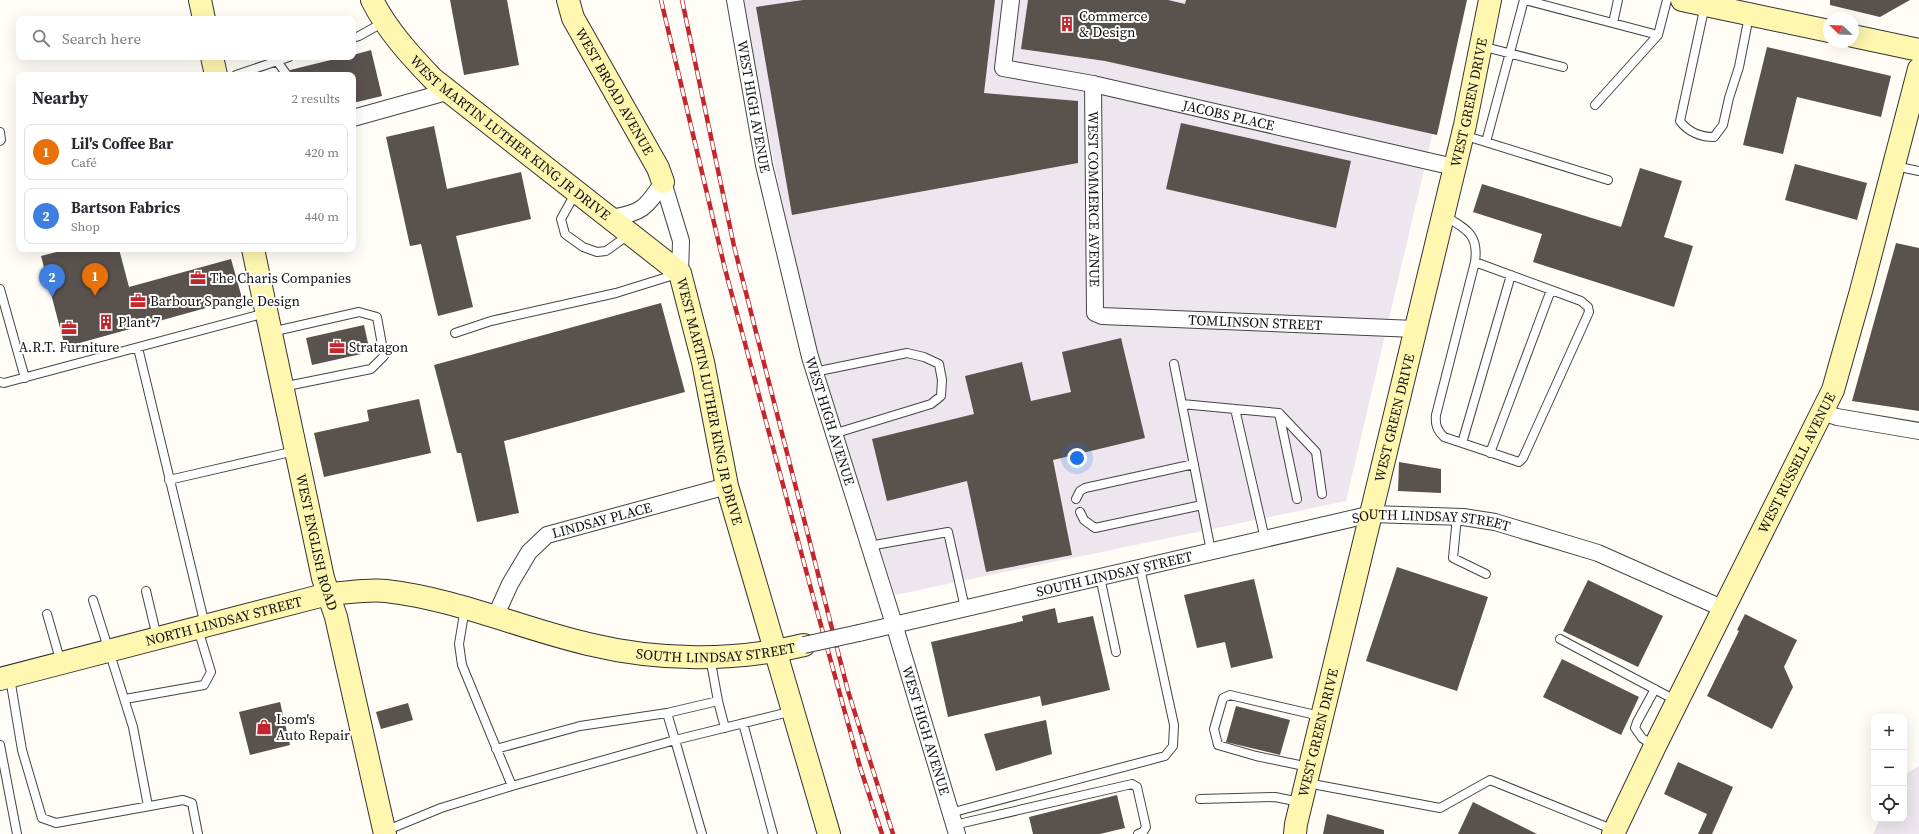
<!DOCTYPE html>
<html lang="en">
<head>
<meta charset="utf-8">
<style>
  body { margin:0; font-family:"Source Serif 4",serif; background:#f7f7f7; color:#2b2b33 }
  .controls { position:absolute; right:12px; bottom:12px; display:grid; overflow:hidden; border-radius:8px; box-shadow:0 4px 16px #0002 }
  .controls button { width:36px; height:36px; display:grid; place-items:center; padding:0; border:0; border-bottom:1px solid #e1e1e2; background:#fff; color:#2b2b33; font:20px sans-serif }
  .compass { position:absolute; left:1823px; top:12px; width:36px; height:36px; border-radius:50%; background:#fff; box-shadow:0 4px 16px #0002; rotate:293deg }
  .you { position:absolute; left:1077px; top:458px; width:14px; height:14px; margin:-10px; border:3px solid #fff; border-radius:50%; background:#1a73e8; box-shadow:0 0 0 6px #1a73e833 }
  .badge { display:grid; place-items:center; width:26px; height:26px; border-radius:50%; background:#111827; color:#fff; font-size:13px; font-weight:700 }
  .pin { position:absolute; translate:-50% -33px; filter:drop-shadow(0 1px 2px #0008) }
  .pin::after { content:''; position:absolute; top:21px; width:14px; height:12px; background:inherit; clip-path:polygon(0 0,100% 0,50% 100%) }
  .list { margin:0; padding:0; list-style:none }
  h2 { display:flex; justify-content:space-between; align-items:center; height:52px; margin:0; padding:0 16px; font-size:17px }
  h2 small { font-size:13px; font-weight:400; color:#7c7c81 }
  .list li { display:grid; grid-template-columns:26px 1fr auto; gap:12px; align-items:center; box-sizing:border-box; height:56px; margin:0 8px 8px; padding:0 8px; border:1px solid #e1e1e2; border-radius:8px }
  .list b { display:block; font-size:15px; white-space:nowrap }
  .list p { margin:0; font-size:13px; white-space:nowrap; color:#7c7c81 }
  .list em { font-size:13px; font-style:normal; color:#7c7c81 }
  .icon { flex:none; width:22px; height:22px; fill:none; stroke:currentColor; stroke-width:2; stroke-linecap:round; stroke-linejoin:round }
  .map { position:relative; flex:none; width:1919px; height:834px; overflow:hidden }
  .search { position:absolute; background:#fff; box-shadow:0 4px 16px #0002; left:16px; top:16px; width:340px; height:44px; display:flex; align-items:center; gap:10px; box-sizing:border-box; padding:0 14px; border-radius:8px; color:#7c7c81; font-size:15px }
  .panel { position:absolute; background:#fff; box-shadow:0 4px 16px #0002; left:16px; top:72px; width:340px; height:180px; border-radius:8px }
  .map>svg:first-child { display:block }
  .industrial { fill:#eee6ef }
  .building { fill:#5a524d }
  .lines { fill:none; stroke-linecap:round; stroke-linejoin:round }
  .lane-casing { stroke:#444; stroke-width:10 }
  .street-casing { stroke:#444; stroke-width:18 }
  .secondary-casing { stroke:#333; stroke-width:24 }
  .lane { stroke:#fff; stroke-width:8 }
  .street { stroke:#fff; stroke-width:16 }
  .secondary { stroke:#fff6b0; stroke-width:22 }
  .rail-casing { stroke:#c4262e; stroke-width:4.5 }
  .rail { stroke:#fff; stroke-width:3; stroke-dasharray:9; stroke-linecap:butt }
  .street-bridge-casing { stroke:#444; stroke-width:18; stroke-linecap:butt }
  .street-bridge { stroke:#fff; stroke-width:16 }
  .labels { text-anchor:middle; stroke-width:4; stroke-linejoin:round; paint-order:stroke }
  .poi-label { font-size:14px; fill:#111; stroke:#fff; text-anchor:start }
  .street-label { font-size:14px; fill:#111; stroke:#fff }
</style>
</head>
<body>
<div class="map">
<svg width="1919" height="834" viewBox="0 0 1919 834">
  <rect width="100%" height="100%" fill="#fffdf5"/>
  <path class="industrial" d="M741,0H1464L1346,501L895,595L805,314Z
    M1919,766V834H1873L1880,819H1904V775Z"/>
  <path class="building" d="M450,0H507L519,65L464,75Z
    M803,0H995L984,93L1078,101V163L792,215L756,7Z
    M1028,0H1168L1185,4L1186,0H1467L1437,135L1105,61L1021,49Z
    M1830,0H1910L1880,17L1830,5Z
    M1767,47L1891,76L1881,117L1797,97L1783,154L1743,145Z
    M371,50L382,96L353,103V75H292L290,70L343,57H353V55Z
    M1181,123L1351,161L1336,228L1166,189Z
    M434,126L447,189L521,172L531,219L456,236L473,307L438,316L421,244L410,246L386,137Z
    M1795,164L1867,183L1857,220L1785,200Z
    M1640,168L1682,181L1664,237L1693,246L1674,307L1533,262L1542,234L1473,212L1482,184L1621,227Z
    M1896,243L1919,248V411L1852,401Z
    M68,249H119L129,287L231,259L242,298L65,347L41,256Z
    M661,303L685,392L504,441L519,513L477,522L461,453H457L434,365Z
    M364,325L370,352L312,365L306,338Z
    M1121,338L1145,438L1053,460L1072,555L986,572L967,481L887,501L872,439L974,414L965,376L1022,362L1031,401L1071,392L1062,352Z
    M419,399L431,453L324,477L314,433L369,421L367,410Z
    M1399,462L1441,469V493L1398,491Z
    M1397,567L1488,597L1457,691L1366,661Z
    M1254,579L1273,658L1231,668L1225,642L1197,648L1184,595Z
    M1588,580L1663,616L1638,667L1563,631Z
    M1055,608L1058,623L1093,616L1110,690L1042,706L1040,696L948,717L931,642L1023,621L1022,616Z
    M1745,614L1797,640L1784,667L1793,687L1772,729L1707,696L1739,631L1737,630Z
    M1562,659L1639,697L1621,735L1543,697Z
    M280,702L290,745L250,755L239,712Z
    M408,703L413,720L381,729L376,712Z
    M1236,706L1290,720L1280,755L1226,742Z
    M1046,720L1052,754L996,771L984,734Z
    M1678,762L1733,787L1712,834H1698L1707,814L1664,794Z
    M1117,795L1125,828L1100,834H1033L1029,817Z
    M1473,802L1537,834H1458Z
    M1327,814L1384,830V834H1323Z"/>
  <g class="lines">
    <defs>
      <path id="lane" d="M1525,0L1658,35L1667,0
        M1705,5L1680,121C1688,132 1701,137 1714,137L1723,125L1729,98L1739,67L1749,16
        M1613,23L1618,0
        M353,38L359,36L384,22
        M1481,46L1563,67
        M277,61L287,75
        M236,75L289,57
        M1595,105L1658,35
        M0,132L1,140L0,141
        M1463,135L1608,180
        M1486,142L1524,0
        M1895,166L1919,171
        M576,192L561,219L565,234L583,247L597,252L606,251L630,234
        M1445,216C1466,229 1479,234 1475,262L1436,415C1435,425 1437,430 1444,437L1519,462L1523,458L1589,312L1588,307L1581,301L1475,262
        M0,289L25,378
        M271,332L359,312L377,317L384,356L371,369L282,387
        M455,333L491,321L616,293L677,274
        M138,348L205,625
        M1174,364L1211,551
        M814,372L907,353L924,357L939,364L942,380L941,396L931,404L833,434
        M0,382L4,383L266,313
        M1182,404L1235,409L1265,539
        M1235,409L1279,413
        M1462,443L1511,275
        M1490,453L1551,290
        M169,480L295,451
        M1076,499L1080,491L1085,488L1194,464
        M1297,499L1279,413L1316,452L1322,494
        M1080,512L1084,520L1095,528L1202,505
        M1457,517L1453,558L1486,574
        M869,546L948,532L965,608
        M1100,577L1116,652
        M146,591L157,637
        M93,600L133,727L148,806
        M465,608L459,644L462,665L512,786
        M47,614L61,663
        M1560,639L1677,701
        M10,678L22,750L42,818L56,823L183,800L192,803L198,834
        M125,699L204,685L211,672L198,629
        M718,701L725,728
        M667,713L718,701L710,657
        M743,723L773,834
        M0,745L17,834
        M1654,746L1642,738L1635,728L1637,722L1655,689
        M1309,767L1256,756L1218,745L1214,729L1223,698L1230,695L1320,716
        M1307,783L1440,808L1490,780L1614,830
        M1200,799L1275,797L1300,802
        M950,813L1165,756L1173,746L1174,725L1140,568
        M954,825L1132,784L1137,787L1146,827L1143,832L1138,834
        M385,831L441,808L512,786L675,740L667,713L580,726L496,749
        M702,834L675,740L793,711"/>
      <g id="street">
        <path id="s1" d="M735,0L764,165L810,357L894,624L957,834"/>
        <path id="s2" d="M1011,0L1003,68L1093,84L1454,167"/>
        <path id="s3" d="M1093,84L1095,313L1102,316L1415,329"/>
        <path d="M353,118L450,91"/>
        <path d="M663,182L681,241L680,273"/>
        <path d="M611,218C642,213 646,208 663,182"/>
        <path d="M1822,412L1837,417L1919,431"/>
        <path id="s4" d="M495,617L510,584L529,552L547,535L727,486"/>
        <path id="s5" d="M859,633L1372,514L1463,517L1495,522L1598,553L1724,609"/>
      </g>
      <g id="secondary">
        <path d="M200,0L204,19"/>
        <path id="s6" d="M372,0C387,30 410,55 433,79L680,273L703,362L727,486L829,834"/>
        <path id="s7" d="M568,0L573,18L658,168L663,182"/>
        <path d="M1682,0L1829,31"/>
        <path d="M1853,36L1919,50"/>
        <path d="M212,57L216,75"/>
        <path id="s8" d="M253,249L323,578L336,617L385,834"/>
        <path id="s9" d="M0,679L328,594C347,593 367,589 386,591C456,599 520,628 588,644C658,661 734,662 804,645"/>
        <path id="s10" d="M1295,834L1296,824L1465,125L1490,0"/>
        <path id="s11" d="M1613,834L1655,746L1833,390L1861,291L1919,69"/>
      </g>
    </defs>
    <use href="#lane" class="lane-casing"/>
    <use href="#street" class="street-casing"/>
    <use href="#secondary" class="secondary-casing"/>
    <use href="#lane" class="lane"/>
    <use href="#street" class="street"/>
    <use href="#secondary" class="secondary"/>
    <defs>
      <path id="rail" d="M661,0L725,269L811,589L860,767L882,834
        M682,0L734,246L848,691L893,834"/>
    </defs>
    <use href="#rail" class="rail-casing"/>
    <use href="#rail" class="rail"/>
    <defs>
      <path id="street-bridge" d="M804,645L859,633"/>
    </defs>
    <use href="#street-bridge" class="street-bridge-casing"/>
    <use href="#street-bridge" class="street-bridge"/>
  </g>
  <defs>
    <symbol id="building-bare" viewBox="-9 -9 18 18"><path d="M-4-6H4V6H1V3H-1V6H-4ZM-2.5-4.3h1.7v1.8h-1.7ZM.8-4.3h1.7v1.8H.8ZM-2.5-1h1.7V.8h-1.7ZM.8-1h1.7V.8H.8Z" fill="#c4262e" stroke="#fff" stroke-width="2.5" paint-order="stroke"/></symbol>
    <symbol id="office-bare" viewBox="-9 -9 18 18"><path d="M-6-3h4V-5.5h4V-3h4V5H-6ZM-1-4.5V-3h2v-1.5ZM-6 0V1H6V0Z" fill="#c4262e" stroke="#fff" stroke-width="2.5" paint-order="stroke"/></symbol>
    <symbol id="shop-bare" viewBox="-9 -9 18 18"><path d="M-5-2.5h2.3a2.7 3.5 0 0 1 5.4 0H5L5.5 6h-11ZM-1.5-2.5h3a1.5 2.3 0 0 0-3 0Z" fill="#c4262e" stroke="#fff" stroke-width="2.5" paint-order="stroke"/></symbol>
  </defs>
  <g fill-rule="evenodd">
    <use href="#building-bare" x="1056" y="13" width="22" height="22"/>
    <use href="#office-bare" x="187" y="267" width="22" height="22"/>
    <use href="#office-bare" x="127" y="290" width="22" height="22"/>
    <use href="#building-bare" x="95" y="311" width="22" height="22"/>
    <use href="#office-bare" x="58" y="317" width="22" height="22"/>
    <use href="#office-bare" x="326" y="336" width="22" height="22"/>
    <use href="#shop-bare" x="253" y="716" width="22" height="22"/>
  </g>
  <g class="labels">
    <g class="poi-label">
      <text x="1079" y="21">Commerce<tspan x="1079" dy="16">&amp; Design</tspan></text>
      <text x="210" y="283">The Charis Companies</text>
      <text x="150" y="306">Barbour Spangle Design</text>
      <text x="118" y="327">Plant 7</text>
      <text x="69" y="352" text-anchor="middle">A.R.T. Furniture</text>
      <text x="349" y="352">Stratagon</text>
      <text x="276" y="724">Isom's<tspan x="276" dy="16">Auto Repair</tspan></text>
    </g>
    <g class="street-label">
      <text dy="5" stroke="none"><textPath href="#s7" startOffset="103">WEST BROAD AVENUE</textPath></text>
      <text dy="5" stroke="none"><textPath href="#s10" startOffset="752">WEST GREEN DRIVE</textPath></text>
      <text dy="5" stroke="none"><textPath href="#s1" startOffset="108">WEST HIGH AVENUE</textPath></text>
      <text dy="5" stroke="none"><textPath href="#s2" startOffset="299">JACOBS PLACE</textPath></text>
      <text dy="5" stroke="none"><textPath href="#s6" startOffset="197">WEST MARTIN LUTHER KING JR DRIVE</textPath></text>
      <text dy="5" stroke="none"><textPath href="#s3" startOffset="115">WEST COMMERCE AVENUE</textPath></text>
      <text dy="5" stroke="none"><textPath href="#s3" startOffset="390">TOMLINSON STREET</textPath></text>
      <text dy="5" stroke="none"><textPath href="#s6" startOffset="546">WEST MARTIN LUTHER KING JR DRIVE</textPath></text>
      <text dy="5" stroke="none"><textPath href="#s10" startOffset="428">WEST GREEN DRIVE</textPath></text>
      <text dy="5" stroke="none"><textPath href="#s1" startOffset="432">WEST HIGH AVENUE</textPath></text>
      <text dy="5" stroke="none"><textPath href="#s11" startOffset="414">WEST RUSSELL AVENUE</textPath></text>
      <text dy="5" stroke="none"><textPath href="#s4" startOffset="155">LINDSAY PLACE</textPath></text>
      <text dy="5" stroke="none"><textPath href="#s5" startOffset="586">SOUTH LINDSAY STREET</textPath></text>
      <text dy="5" stroke="none"><textPath href="#s8" startOffset="300">WEST ENGLISH ROAD</textPath></text>
      <text dy="5" stroke="none"><textPath href="#s5" startOffset="262">SOUTH LINDSAY STREET</textPath></text>
      <text dy="5" stroke="none"><textPath href="#s9" startOffset="231">NORTH LINDSAY STREET</textPath></text>
      <text dy="5" stroke="none"><textPath href="#s9" startOffset="735">SOUTH LINDSAY STREET</textPath></text>
      <text dy="5" stroke="none"><textPath href="#s1" startOffset="756">WEST HIGH AVENUE</textPath></text>
      <text dy="5" stroke="none"><textPath href="#s10" startOffset="104">WEST GREEN DRIVE</textPath></text>
    </g>
  </g>
</svg>
<div class="controls">
<button>+</button>
<button>−</button>
<button><svg class="icon" aria-label="locate" viewBox="0 0 24 24"><circle cx="12" cy="12" r="6"/><path d="M12 2v4M12 18v4M2 12h4M18 12h4"/></svg></button>
</div>
<svg class="compass" viewBox="-18 -18 36 36"><path d="M0-13l5 13h-10z" fill="#e53935"/><path d="M0 13l5-13h-10z" fill="#7c7c81"/></svg>
<div class="you"></div>
<div class="pin badge" style="left:95px;top:296px;background:#e8710a">1</div>
<div class="pin badge" style="left:52px;top:297px;background:#3f7fe0">2</div>
<div class="search"><svg class="icon" aria-label="search" viewBox="0 0 24 24"><circle cx="10" cy="10" r="6"/><path d="M15 15l6 6"/></svg>Search here</div>
<section class="panel">
<h2>Nearby<small>2 results</small></h2>
<ul class="list">
<li><span class="badge" style="background:#e8710a">1</span><div><b>Lil's Coffee Bar</b><p>Café</p></div><em>420 m</em></li>
<li><span class="badge" style="background:#3f7fe0">2</span><div><b>Bartson Fabrics</b><p>Shop</p></div><em>440 m</em></li>
</ul>
</section>
</div>
</body>
</html>
